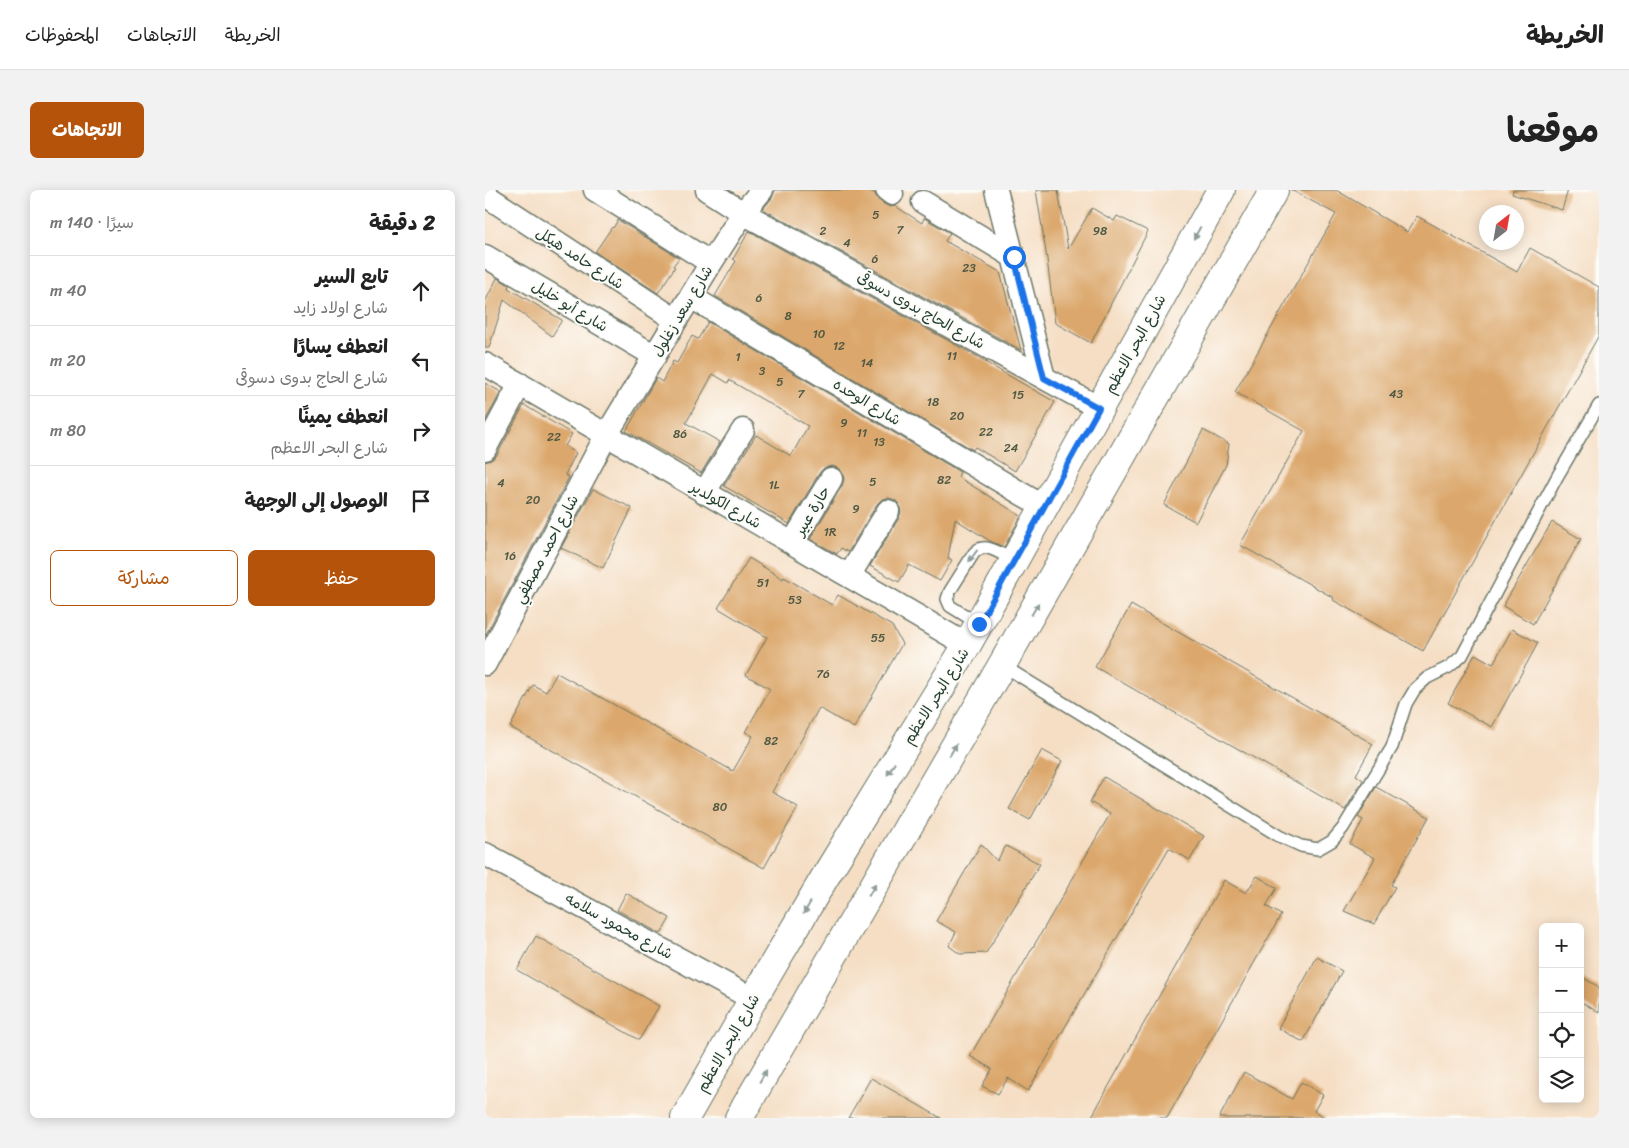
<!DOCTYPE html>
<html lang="ar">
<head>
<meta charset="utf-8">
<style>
  body { margin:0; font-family:Sriracha,"Playpen Sans Arabic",sans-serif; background:#f2f2f2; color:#222; direction:rtl }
  .controls { position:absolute; right:15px; bottom:15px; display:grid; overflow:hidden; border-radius:8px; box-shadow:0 2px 12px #0003 }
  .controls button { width:45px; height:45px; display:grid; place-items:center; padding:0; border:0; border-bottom:1px solid #e0e0e0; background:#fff; color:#222; font:25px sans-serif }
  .compass { position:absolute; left:994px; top:15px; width:45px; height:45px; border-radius:50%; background:#fff; box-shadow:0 2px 12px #0003; rotate:31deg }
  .stop { position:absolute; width:15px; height:15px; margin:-11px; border:4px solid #1a73e8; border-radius:50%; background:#fff }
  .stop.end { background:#1a73e8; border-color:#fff; box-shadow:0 1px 5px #0008 }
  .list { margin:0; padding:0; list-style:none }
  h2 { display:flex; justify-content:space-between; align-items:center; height:65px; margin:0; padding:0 20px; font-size:21px }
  h2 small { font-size:16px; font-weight:400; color:#767676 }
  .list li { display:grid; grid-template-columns:32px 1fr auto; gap:15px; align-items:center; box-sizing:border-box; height:70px; padding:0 20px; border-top:1px solid #e0e0e0 }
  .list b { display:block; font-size:19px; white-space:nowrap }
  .list p { margin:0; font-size:16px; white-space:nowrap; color:#767676 }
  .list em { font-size:16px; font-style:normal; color:#767676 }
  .actions { display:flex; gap:10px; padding:15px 20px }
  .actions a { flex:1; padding:11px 0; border:1px solid #b45309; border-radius:8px; text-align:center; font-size:18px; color:#b45309 }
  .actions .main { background:#b45309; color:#fff }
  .icon { flex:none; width:28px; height:28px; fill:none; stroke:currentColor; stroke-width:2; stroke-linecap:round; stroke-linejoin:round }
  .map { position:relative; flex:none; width:1114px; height:928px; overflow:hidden; direction:ltr; border-radius:8px }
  header { display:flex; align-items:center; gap:30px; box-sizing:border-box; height:70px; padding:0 25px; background:#fff; border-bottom:1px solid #e0e0e0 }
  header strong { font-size:24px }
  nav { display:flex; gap:28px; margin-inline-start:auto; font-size:18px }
  .intro { display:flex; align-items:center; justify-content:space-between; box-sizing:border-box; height:120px; padding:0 30px }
  h1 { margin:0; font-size:35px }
  .button { padding:12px 22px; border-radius:8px; background:#b45309; color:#fff; font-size:18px; font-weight:700 }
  main { display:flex; gap:30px; padding:0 30px }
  aside { flex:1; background:#fff; border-radius:8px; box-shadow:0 2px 12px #0003 }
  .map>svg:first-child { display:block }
  .building { fill:#dba76c }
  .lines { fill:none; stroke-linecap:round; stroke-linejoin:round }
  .service-casing { stroke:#6a7566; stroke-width:14 }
  .minor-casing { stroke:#6a7566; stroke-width:25 }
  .primary-casing { stroke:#6a7566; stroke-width:30 }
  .service { stroke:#fff; stroke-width:11 }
  .minor { stroke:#fff; stroke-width:22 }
  .primary { stroke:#fff; stroke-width:28 }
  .oneway { fill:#8f9e9a }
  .route { stroke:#1a73e8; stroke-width:6 }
  .labels { text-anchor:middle; stroke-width:4; stroke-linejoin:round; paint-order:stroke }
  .number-label { font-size:12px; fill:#4e5842 }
  .street-label { font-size:15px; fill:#1f3d34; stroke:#fdfcf7 }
</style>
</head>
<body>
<header>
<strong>الخريطة</strong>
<nav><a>الخريطة</a><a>الاتجاهات</a><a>المحفوظات</a></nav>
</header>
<div class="intro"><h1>موقعنا</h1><a class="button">الاتجاهات</a></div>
<main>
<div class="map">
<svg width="1114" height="928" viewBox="0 0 1114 928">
  <rect width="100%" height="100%" fill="#fdfcf7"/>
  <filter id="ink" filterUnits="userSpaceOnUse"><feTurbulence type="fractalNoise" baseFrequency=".02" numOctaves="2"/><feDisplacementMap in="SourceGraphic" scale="10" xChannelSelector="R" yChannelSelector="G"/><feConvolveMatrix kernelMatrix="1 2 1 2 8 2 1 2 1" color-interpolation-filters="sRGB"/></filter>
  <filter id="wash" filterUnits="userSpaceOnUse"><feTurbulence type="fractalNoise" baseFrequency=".0096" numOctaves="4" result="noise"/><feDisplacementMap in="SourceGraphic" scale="20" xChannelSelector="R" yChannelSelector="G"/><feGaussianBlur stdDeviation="1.12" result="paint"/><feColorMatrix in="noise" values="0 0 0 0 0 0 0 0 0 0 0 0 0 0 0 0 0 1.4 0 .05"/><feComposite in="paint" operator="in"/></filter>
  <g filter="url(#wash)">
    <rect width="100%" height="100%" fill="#f5dec4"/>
    <g id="blocks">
      <path class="building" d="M290,0H384L390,4L393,10L399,14L405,17L410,16L437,33L439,28L465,43L460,51L515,82L536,160L278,19L287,8Z
        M551,0H573L583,59L607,18L629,31L632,26L663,41L606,153L570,133L562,69Z
        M806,0H851L922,42L932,26L1032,82L1045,58L1114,97V145L938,461L848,410L849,408L755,355L819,241L750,202L851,24Z
        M1028,0H1083L1077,20L1027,4Z
        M133,30L194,68L188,76L190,77L173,103L110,62L127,37L128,38Z
        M264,41L502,172H500L570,212L530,281L490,257L488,260L230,106L251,71L248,69Z
        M12,88L24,95L23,98L77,130L67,146L19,110L4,158H0V112Z
        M223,132L475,282L473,287L536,326L519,357L505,351L470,329L463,368L467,370L455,391L424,375L414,392L385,376L414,328L416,322L414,314L410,310L404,308L397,309L392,314L363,362L356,358L352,364L325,349L357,296L359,289L357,282L353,278L347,276L339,278L335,282L304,334L239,296L271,245L306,266L323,236L244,190L243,193L228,184L201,233L235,252L216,283L141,241L171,188L177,192L188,171L192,173L207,146L213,149Z
        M0,193L16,202L0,231Z
        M39,215L87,244L80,256L91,263L80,285L84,287L0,446V272L6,270L12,265Z
        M718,240L744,254L741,275L711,332L679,315Z
        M108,299L147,318L118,378L76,358Z
        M1067,332L1096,349L1048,434L1018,416Z
        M264,368L298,389L299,387L347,415L353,405L407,436L417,454L369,538L334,518L287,602L313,617L279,678L25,537L48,495L61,502L72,483L248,581L268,546L260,542L285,499L261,485L282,447L233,418Z
        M646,415L888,554L871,585L878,590L860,620L610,477Z
        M1027,439L1053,453L1007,537L963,513L990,464L1008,474Z
        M557,560L577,571L545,630L524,619Z
        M619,587L719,646L705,670L684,658L543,901L523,888L513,904L497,896L507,879L485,866L625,624L605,612Z
        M891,597L944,627L906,695L910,697L889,734L859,721L890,668L865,654L878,630L873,627Z
        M496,654L512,671L521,656L555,674L501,763L475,764L464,756L471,742L451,731Z
        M772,686L792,698L781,716L796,725L682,928H606L739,690L761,703Z
        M141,703L185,728L176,744L132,720Z
        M51,746L174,816L154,850L32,780Z
        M832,767L857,781L818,852L793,838Z
        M1095,786L1114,797V823L1095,811Z
        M759,882L807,909L816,892L838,905L829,921L841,928H734Z
        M386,888L456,928H363Z"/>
    </g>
  </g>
  <g filter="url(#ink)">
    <use href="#blocks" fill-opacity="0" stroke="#6a7566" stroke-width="1"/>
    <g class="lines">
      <defs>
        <path id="service" d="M494,434L465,416L462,409L465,401L489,363C500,350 517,365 529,371
          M517,475L794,646L816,656L833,659L847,651L858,638L907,557L921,514L930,499L942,488L964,477L977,466L1072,287L1114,215"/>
        <path id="minor" d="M110,0L226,73
          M222,0L258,23L614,218
          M402,0L407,4
          M511,0L559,188
          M0,5L191,130
          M438,12L529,67
          M0,66L170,166
          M206,107L559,317
          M0,174L482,455
          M0,259L35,194
          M219,303L258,240
          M308,352L346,289
          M364,386L403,321
          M0,474L122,244L226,73L258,23L277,0
          M0,664L268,809"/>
        <path id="primary" d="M200,928L268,809L343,682L482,455L736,0
          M254,928L517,475L789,0"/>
      </defs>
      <use href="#service" class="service-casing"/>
      <use href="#minor" class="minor-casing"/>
      <use href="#primary" class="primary-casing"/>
      <use href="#service" class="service"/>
      <use href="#minor" class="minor"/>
      <use href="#primary" class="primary"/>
    </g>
    <defs><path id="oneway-solid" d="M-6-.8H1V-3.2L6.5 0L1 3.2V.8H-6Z" transform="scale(1.25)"/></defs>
    <g class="oneway">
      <use href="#oneway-solid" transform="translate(712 43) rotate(119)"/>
      <use href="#oneway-solid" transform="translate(488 366) rotate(126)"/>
      <use href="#oneway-solid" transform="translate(550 419) rotate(-60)"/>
      <use href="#oneway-solid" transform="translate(468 560) rotate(-60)"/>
      <use href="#oneway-solid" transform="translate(406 579) rotate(122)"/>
      <use href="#oneway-solid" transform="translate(387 700) rotate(-60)"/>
      <use href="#oneway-solid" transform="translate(322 718) rotate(121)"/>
      <use href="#oneway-solid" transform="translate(278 886) rotate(-60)"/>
    </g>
  </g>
  <g class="lines" filter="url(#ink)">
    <path class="route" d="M494,434L614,218L559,188L529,67"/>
  </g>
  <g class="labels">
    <g class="number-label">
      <text x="391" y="29">5</text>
      <text x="415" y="44">7</text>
      <text x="338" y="45">2</text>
      <text x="615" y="45">98</text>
      <text x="362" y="57">4</text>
      <text x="390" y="73">6</text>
      <text x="484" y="82">23</text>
      <text x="274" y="112">6</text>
      <text x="303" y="130">8</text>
      <text x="334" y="148">10</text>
      <text x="354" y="160">12</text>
      <text x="467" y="170">11</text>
      <text x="253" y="171">1</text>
      <text x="382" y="177">14</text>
      <text x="277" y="185">3</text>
      <text x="295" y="196">5</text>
      <text x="316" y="208">7</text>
      <text x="911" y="208">43</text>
      <text x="533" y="209">15</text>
      <text x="448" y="216">18</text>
      <text x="472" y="230">20</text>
      <text x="359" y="237">9</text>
      <text x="501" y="246">22</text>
      <text x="377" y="247">11</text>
      <text x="195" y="248">86</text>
      <text x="69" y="251">22</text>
      <text x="394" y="256">13</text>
      <text x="526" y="262">24</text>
      <text x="459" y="294">82</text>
      <text x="388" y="296">5</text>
      <text x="16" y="297">4</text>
      <text x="289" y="299">1L</text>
      <text x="48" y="314">20</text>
      <text x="371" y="323">9</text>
      <text x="345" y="346">1R</text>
      <text x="25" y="370">16</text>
      <text x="278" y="397">51</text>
      <text x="310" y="414">53</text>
      <text x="393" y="452">55</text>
      <text x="338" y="488">76</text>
      <text x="286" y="555">82</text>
      <text x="235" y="621">80</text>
    </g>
    <g class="street-label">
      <text transform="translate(95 68) rotate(33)" y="5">شارع حامد هيكل</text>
      <text transform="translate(85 116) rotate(31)" y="5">شارع أبو خليل</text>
      <text transform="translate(436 120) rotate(29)" y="5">شارع الحاج بدوى دسوقى</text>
      <text transform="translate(197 121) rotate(-59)" y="5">شارع سعد زغلول</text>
      <text transform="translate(650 154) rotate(-61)" y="5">شارع البحر الاعظم</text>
      <text transform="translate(382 212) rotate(31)" y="5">شارع الوحده</text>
      <text transform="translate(241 315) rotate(30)" y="5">شارع الكولدير</text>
      <text transform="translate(327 321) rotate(-59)" y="5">حارة عبير</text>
      <text transform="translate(61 359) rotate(-62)" y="5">شارع احمد مصطفي</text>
      <text transform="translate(451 506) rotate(-58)" y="5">شارع البحر الاعظم</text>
      <text transform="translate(134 736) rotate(29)" y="5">شارع محمود سلامه</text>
      <text transform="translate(243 853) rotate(-60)" y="5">شارع البحر الاعظم</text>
    </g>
  </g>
</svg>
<div class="controls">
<button>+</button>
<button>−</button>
<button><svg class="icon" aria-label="locate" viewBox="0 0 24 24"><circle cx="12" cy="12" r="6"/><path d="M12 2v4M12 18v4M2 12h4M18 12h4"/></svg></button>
<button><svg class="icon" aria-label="layers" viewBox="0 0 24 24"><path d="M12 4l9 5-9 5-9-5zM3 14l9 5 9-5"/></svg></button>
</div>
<svg class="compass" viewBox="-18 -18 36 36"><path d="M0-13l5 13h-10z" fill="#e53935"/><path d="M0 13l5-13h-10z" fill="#767676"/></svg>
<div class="stop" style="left:529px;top:67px"></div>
<div class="stop end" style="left:494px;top:434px"></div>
</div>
<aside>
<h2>2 دقيقة<small>سيرًا · 140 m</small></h2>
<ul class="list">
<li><svg class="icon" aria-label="ahead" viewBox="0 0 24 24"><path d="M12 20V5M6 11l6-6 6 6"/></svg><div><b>تابع السير</b><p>شارع اولاد زايد</p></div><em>40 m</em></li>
<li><svg class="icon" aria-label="left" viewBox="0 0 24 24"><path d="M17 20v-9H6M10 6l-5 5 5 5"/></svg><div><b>انعطف يسارًا</b><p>شارع الحاج بدوى دسوقى</p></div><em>20 m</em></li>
<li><svg class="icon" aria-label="right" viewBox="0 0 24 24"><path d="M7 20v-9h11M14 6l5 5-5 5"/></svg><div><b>انعطف يمينًا</b><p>شارع البحر الاعظم</p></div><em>80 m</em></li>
<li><svg class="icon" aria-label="arrive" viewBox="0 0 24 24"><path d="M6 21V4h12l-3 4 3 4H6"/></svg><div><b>الوصول إلى الوجهة</b></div></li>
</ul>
<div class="actions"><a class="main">حفظ</a><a>مشاركة</a></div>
</aside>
</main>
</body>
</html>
